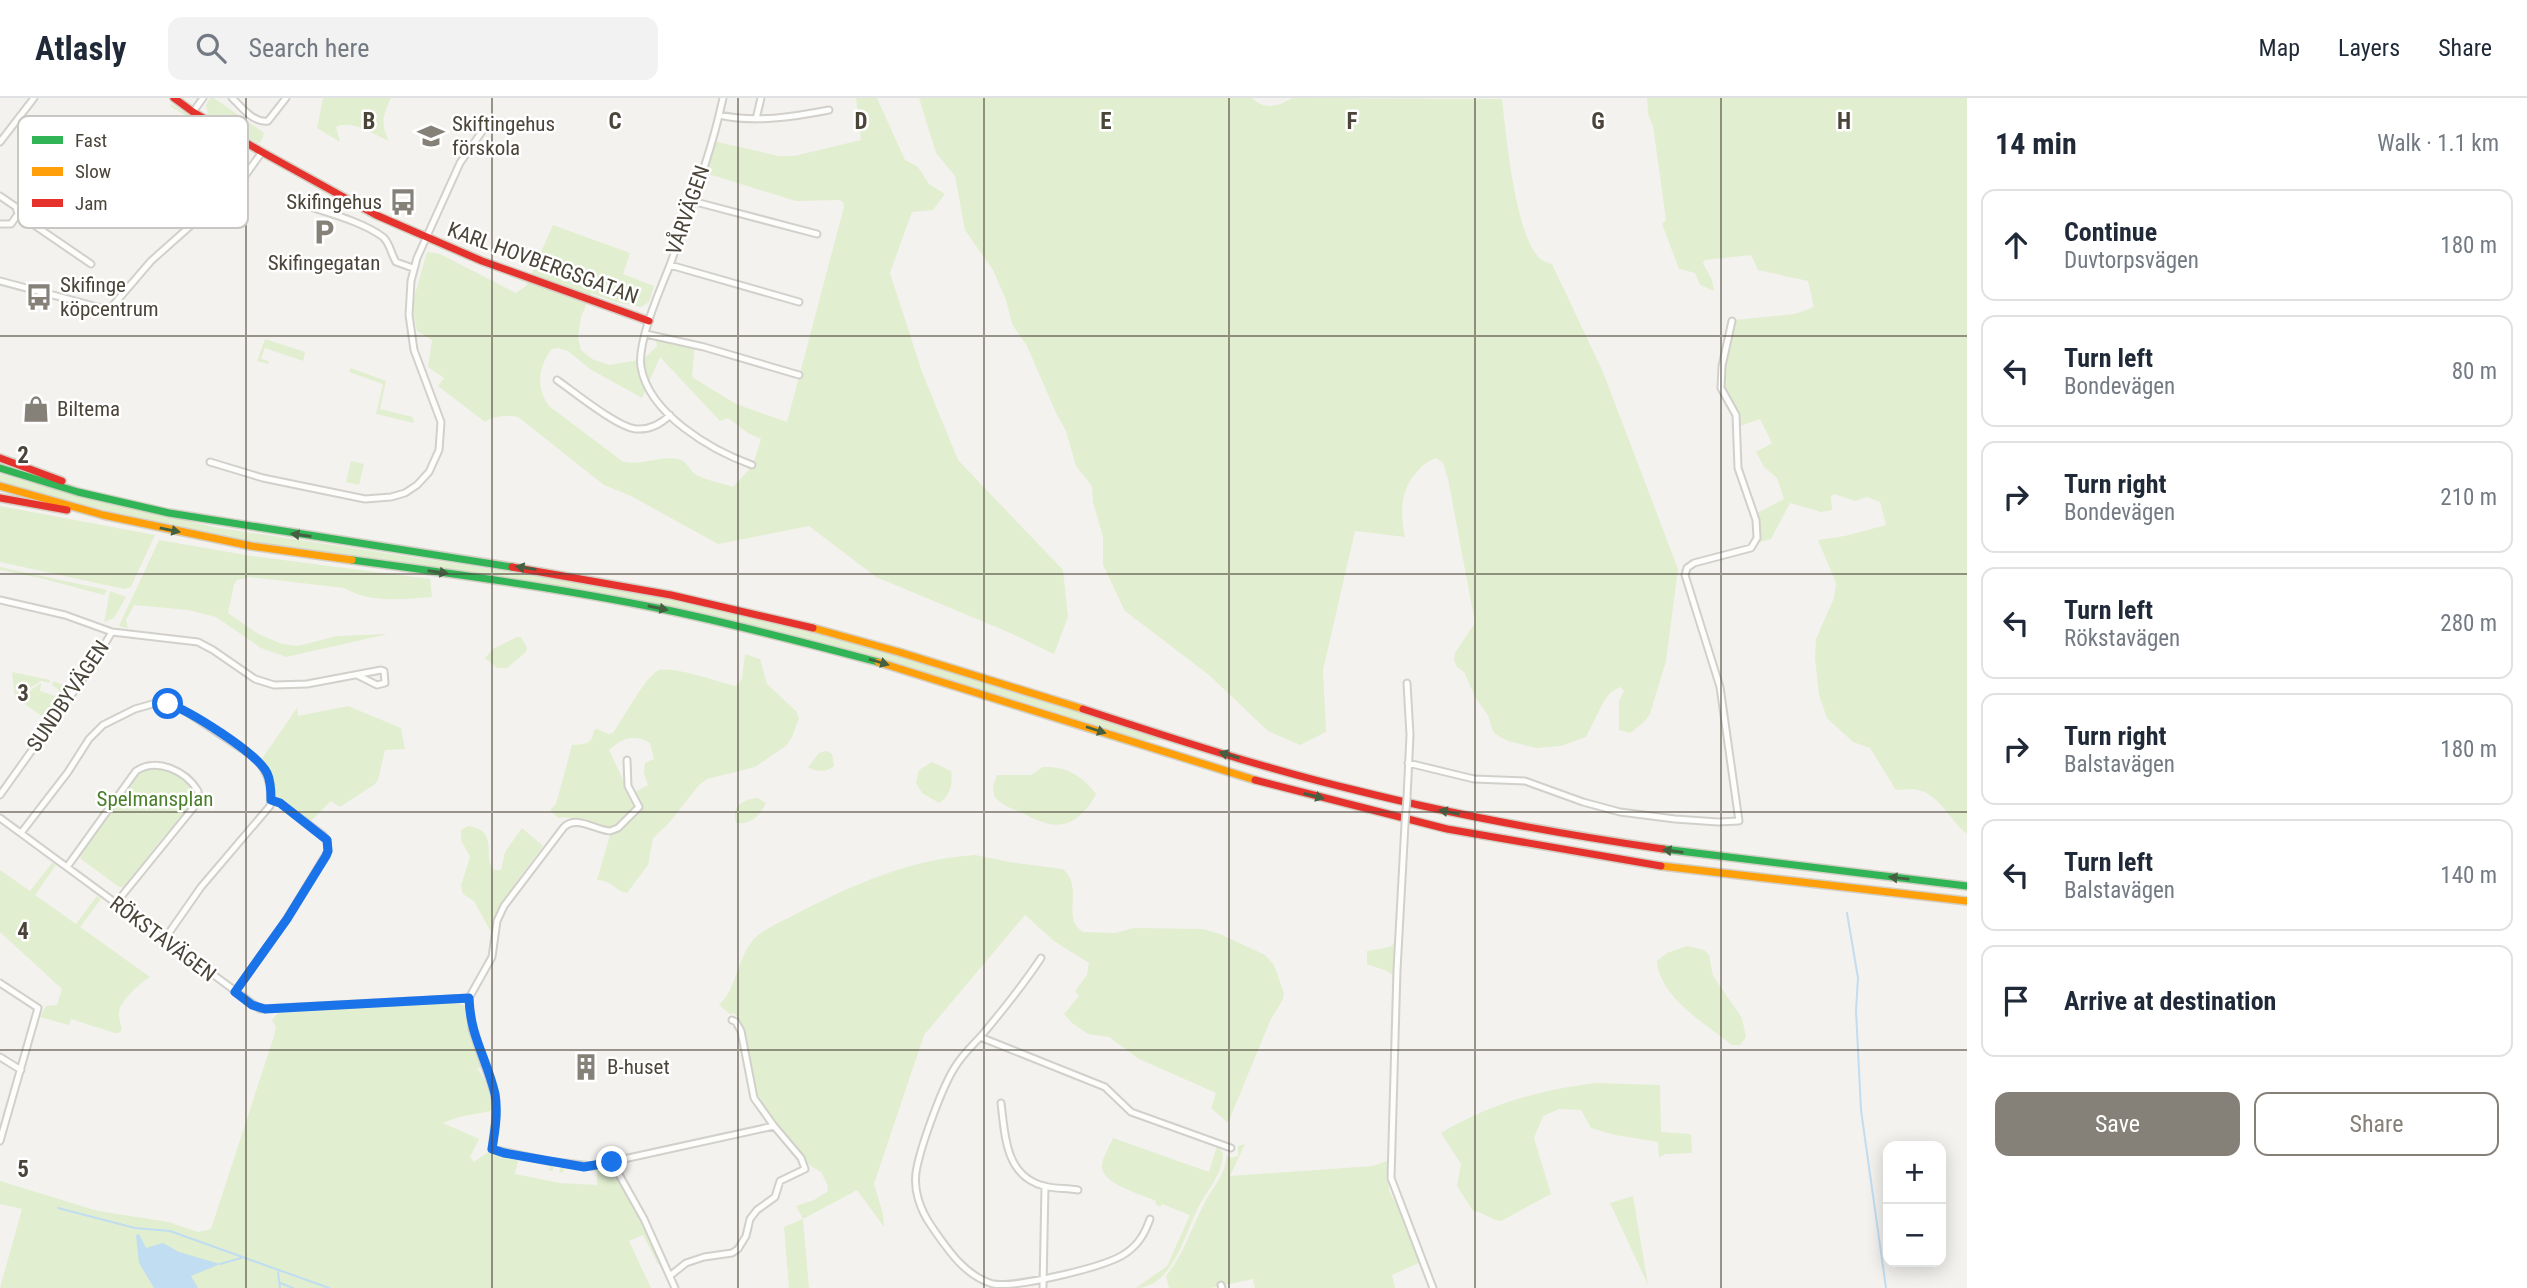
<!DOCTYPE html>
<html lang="en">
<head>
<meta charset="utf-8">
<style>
  body { margin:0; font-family:"Roboto Condensed",sans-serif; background:#f2f2f3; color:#1f2937 }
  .controls { position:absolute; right:21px; bottom:21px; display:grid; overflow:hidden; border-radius:14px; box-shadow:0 4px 18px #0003 }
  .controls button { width:63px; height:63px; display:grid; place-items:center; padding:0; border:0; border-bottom:2px solid #e0e1e3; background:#fff; color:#1f2937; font:35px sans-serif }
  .stop { position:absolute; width:21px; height:21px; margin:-16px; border:5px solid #1a73e8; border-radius:50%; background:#fff }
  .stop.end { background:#1a73e8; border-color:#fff; box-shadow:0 2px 7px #0008 }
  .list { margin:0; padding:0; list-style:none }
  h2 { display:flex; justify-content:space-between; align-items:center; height:91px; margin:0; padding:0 28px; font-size:30px }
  h2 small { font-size:23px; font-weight:400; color:#747a83 }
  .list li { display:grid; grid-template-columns:46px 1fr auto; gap:21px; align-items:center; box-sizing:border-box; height:112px; margin:0 14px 14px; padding:0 14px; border:2px solid #e0e1e3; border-radius:14px }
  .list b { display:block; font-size:26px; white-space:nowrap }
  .list p { margin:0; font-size:23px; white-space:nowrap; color:#747a83 }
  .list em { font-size:23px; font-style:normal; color:#747a83 }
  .actions { display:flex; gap:14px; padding:21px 28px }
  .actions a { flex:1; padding:16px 0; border:2px solid #868178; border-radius:14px; text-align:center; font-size:24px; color:#868178 }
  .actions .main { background:#868178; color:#fff }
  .icon { flex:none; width:38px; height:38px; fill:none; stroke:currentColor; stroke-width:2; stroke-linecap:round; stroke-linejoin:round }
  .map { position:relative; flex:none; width:1967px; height:1190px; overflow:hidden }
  header { display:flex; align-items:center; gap:42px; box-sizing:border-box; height:98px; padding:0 35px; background:#fff; border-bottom:2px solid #e0e1e3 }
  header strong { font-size:33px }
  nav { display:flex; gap:38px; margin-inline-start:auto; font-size:24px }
  .search { width:490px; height:63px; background:#f2f2f3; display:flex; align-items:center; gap:18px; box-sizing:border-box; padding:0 24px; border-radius:14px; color:#747a83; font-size:26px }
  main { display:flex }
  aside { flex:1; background:#fff }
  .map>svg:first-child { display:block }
  .green { fill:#e1eecf; fill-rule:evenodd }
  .water { fill:#c0ddf1 }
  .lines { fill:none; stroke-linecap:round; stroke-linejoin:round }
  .stream { stroke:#c0ddf1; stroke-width:2 }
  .street-casing { stroke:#d2d0cb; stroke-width:9 }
  .fast-casing { stroke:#d3cfc5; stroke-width:10 }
  .slow-casing { stroke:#d3cfc5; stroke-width:10 }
  .jam-casing { stroke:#d3cfc5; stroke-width:10 }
  .street { stroke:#fdfdfc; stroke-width:5 }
  .fast { stroke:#30b455; stroke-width:7 }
  .slow { stroke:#ff9f0a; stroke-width:7 }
  .jam { stroke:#e5322d; stroke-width:7 }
  .street-bridge-casing { stroke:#d2d0cb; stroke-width:9; stroke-linecap:butt }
  .street-bridge { stroke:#fdfdfc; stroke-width:5 }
  .oneway { fill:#446040 }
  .route { stroke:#1a73e8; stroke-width:9 }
  .grid { fill:none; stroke:#4b4439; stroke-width:2; stroke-opacity:0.55 }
  .labels { text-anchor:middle; stroke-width:5; stroke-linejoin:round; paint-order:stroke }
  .poi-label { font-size:21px; fill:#4b4439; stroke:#fff; text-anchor:start }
  .street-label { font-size:21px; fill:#4b4439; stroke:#fff }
  .park-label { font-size:21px; fill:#4a7f2a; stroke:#fff }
  .key { fill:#fff; stroke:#c9c7c4; stroke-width:2 }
  .key-label { font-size:19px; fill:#4b4439 }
  .grid-label { font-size:23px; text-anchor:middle; font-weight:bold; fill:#4b4439; stroke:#fff; stroke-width:5; stroke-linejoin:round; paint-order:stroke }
</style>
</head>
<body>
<header>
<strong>Atlasly</strong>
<div class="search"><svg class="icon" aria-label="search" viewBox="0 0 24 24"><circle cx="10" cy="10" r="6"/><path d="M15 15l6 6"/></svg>Search here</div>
<nav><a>Map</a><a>Layers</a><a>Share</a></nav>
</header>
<main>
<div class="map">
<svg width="1967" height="1190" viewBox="0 0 1967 1190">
  <rect width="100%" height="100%" fill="#f4f2ee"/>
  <path class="green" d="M210,0H214L264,35L261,44L258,45L208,18L206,7Z
    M323,0H391C383,17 380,25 389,43C374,36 351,21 336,29L340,44L317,30Z
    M856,0H877L905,62L918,69L929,86L945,96L933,112L912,114L890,175L922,274L958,362L1063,472L1068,519L1054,556L1008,534L876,479L809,428L718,446L631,398L604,387L518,319C508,317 492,318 485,324L438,288L444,280L428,269L432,242L417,233L412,207L427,154L440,156L516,195L526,188L553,127L630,155L623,176L654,188L649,204L641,209L615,204L591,195L581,219L578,239L581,252L592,261L609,267L644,261L657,248L655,238L695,244L692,279L736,306L787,324L844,109L843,104L839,102L796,103L702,74L713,43L779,58H794L861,42ZM558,250L568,253L590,271L642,300L660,259L720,323L728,320L748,335L761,341L753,367L733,389C722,385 704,382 695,376C689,371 687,363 678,361C659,357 640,369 622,363L549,308C536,291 538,268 552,251Z
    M919,0H1252C1266,13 1278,8 1293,0L1502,1C1506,34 1515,143 1542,162C1545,164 1549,165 1552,166L1603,274L1678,471L1666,563L1650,616L1644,624L1630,635L1619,632V603L1624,593L1620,589L1610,595L1604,603L1586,639L1561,648L1536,650L1508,643L1495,636L1492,631L1488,617L1476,601L1464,574L1457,569L1454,562L1455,555L1475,525L1448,381L1443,365L1436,360C1427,363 1423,367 1417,374C1400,392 1400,415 1405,439L1355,433L1323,572L1326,634L1300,647L1268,633L1209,577L1125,513L1103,467V439L1093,404L1092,388L1076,368L1066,333L1056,315L1027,248L1012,226L1006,202L993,172L965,132L955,78L936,55Z
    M1647,0H1967V736C1951,724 1939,696 1918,692C1911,690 1903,692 1896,692L1870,650L1853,644L1827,620L1819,597L1815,560L1816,541L1834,500L1836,485L1818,442L1845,438L1886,427L1880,404L1867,399L1855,403L1834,396L1831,398L1832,412L1821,414L1790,405L1771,441L1760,444L1758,442L1755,416L1784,401L1777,380L1764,369L1756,354L1772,345L1760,321L1740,328C1736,312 1724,298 1722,282C1720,267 1731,238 1734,222L1795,216L1814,209L1808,183L1758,172L1751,157L1705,162L1703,165L1712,182L1714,193L1700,187L1695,175L1679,171L1662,126L1666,122L1653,28L1648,16Z
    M171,6L239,47L241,52L170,8Z
    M265,241L305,254L303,263L265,250L261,261L269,263L268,266L257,263Z
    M351,270L386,283L380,311L413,319L414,325L376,316L383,286L349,274Z
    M351,363L364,366L359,387L346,384Z
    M0,376L75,397L214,429L621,491L759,520L898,557L1166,642H1142C968,586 794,531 614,498C505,477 396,466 287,449C190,434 94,411 0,383Z
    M0,408L155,437L131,489L124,491L0,464Z
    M159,442L252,458L430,481L432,499C402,501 371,506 344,490L250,479L237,482L234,487L228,515L258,536L282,546L298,548L337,538L388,536L286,559L261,550L216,519L188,512L134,507L126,522L128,530L119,528Z
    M0,469L107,492L104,497L40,480L0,472Z
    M110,493L126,499L114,520L104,524Z
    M517,539H521L527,550L526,554L507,570H497L485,560L493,551Z
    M745,556L760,561L767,586L796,613L799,620L792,639L787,647L755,669L707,681L699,687L668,726L653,740L648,767L627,795C615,793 614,783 597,782L610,737L640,710L641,705L635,694L648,687L644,675L645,665L654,661L650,645C634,635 622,640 609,652L635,707L612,730C593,731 577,716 558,720L550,712L556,706L572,647C586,646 592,647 594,632L597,631L609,636L613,635C622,622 645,580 657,573C670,566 720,585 736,588L742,581Z
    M12,574L50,582V585L41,583L15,599Z
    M53,583L69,589L46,621L18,601L41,585L40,593L58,599L59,592L52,587Z
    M348,608L401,630L405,651L385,652L378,682L375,686L340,709L331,703L310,724L276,699L269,674L261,662L297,610L298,618Z
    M827,653L832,656L834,668C826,675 816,674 808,669L819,655Z
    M932,664L951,673C953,685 951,698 939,705L922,695L916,685L919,672Z
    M150,669C166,668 191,682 196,698L194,705L159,744L125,789H119L81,761L80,755L110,716L132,680Z
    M1043,669C1066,668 1083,678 1096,696C1093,703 1088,709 1083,714C1064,735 1044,726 1022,715C1012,711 1001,707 994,698L993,688L997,677H1031Z
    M758,700L766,705C760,718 750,727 736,725C731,709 743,701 758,700Z
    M468,728C500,732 482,759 494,772H501L505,754L522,730L543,748C523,776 500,801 492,836L474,803L463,796L461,787L470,759L461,742V732Z
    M975,757L1009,764L1063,771C1085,791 1060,819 1083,834L1115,835L1134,830L1203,831L1220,836L1265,857L1274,867L1284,895L1283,901L1270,923L1228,1025L1211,1010L1216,995L1139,961L1109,939L1088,936L1072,925L1064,916L1079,898L1075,893L1087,877L1089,865L1054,843L1025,817L924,937L874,1086L883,1116L884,1129L857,1092L803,1121L809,1190H789L784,1129L803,1121L796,1108L814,1102L827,1094L828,1088L821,1074L809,1067L780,1029L772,1023L759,1002L753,989L742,925L734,915L730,916L719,907C738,889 737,860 754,841C765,830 783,823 796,816C852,787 910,761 975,757Z
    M52,765L56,767L35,797L76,826L97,798L101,801L80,829L150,879C142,883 120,903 119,914C118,918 121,926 122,931L119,935H115L71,921L69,927L40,919L46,908L57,907L62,891L0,834V772L30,793Z
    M1394,845V878L1387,873L1367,866V853L1390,849Z
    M1687,848L1704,852L1709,857L1713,878L1742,920L1746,939L1740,947H1732C1707,927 1659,899 1657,863L1667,855Z
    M457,903L465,909L474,944L485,970H477C487,984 493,997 491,1013L459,1019L443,1025L479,1041L470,1059L474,1064L488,1054L553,1067V1073H549L550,1068L518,1062L515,1076L560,1085L597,1087V1073L564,1071L562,1075L559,1074L561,1068C577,1070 601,1068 615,1077C626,1084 654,1148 661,1164L658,1166L643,1137L629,1143L651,1190H0L22,1111L0,1106V1083L98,1113L169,1124L198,1134L211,1131L274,938L276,929L272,922L278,915Z
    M1596,985L1660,987L1661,1034L1691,1036L1692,1055L1665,1056L1659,1060L1658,1044L1615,1037L1591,1030L1581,1012L1559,1011L1543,1018L1534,1040L1551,1096L1501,1123C1490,1122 1487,1115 1473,1113L1457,1088L1461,1066L1441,1035C1487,1007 1542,991 1596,985Z
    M1113,1040L1209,1074L1217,1048L1223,1055C1222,1078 1209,1089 1199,1108C1185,1134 1173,1190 1136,1190L1167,1168L1190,1117L1162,1106L1160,1109L1155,1106L1156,1103C1141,1096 1100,1086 1102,1067C1103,1058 1110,1048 1113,1040Z
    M1245,1046L1230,1078L1373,1068L1387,1063L1389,1093L1404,1120L1421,1164L1392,1177L1395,1190H1255L1253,1181L1210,1190H1169L1166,1178C1184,1156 1191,1131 1204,1106C1214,1086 1223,1082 1227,1058L1231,1060L1238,1058V1048Z
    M1633,1098L1648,1187L1610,1105Z"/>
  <path class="water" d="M139,1136L146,1150L163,1145L179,1154L220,1166L191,1178L198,1190H154L139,1165L136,1137Z"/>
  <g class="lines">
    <path class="stream" d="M1847,815L1858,880L1856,913L1861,1012L1886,1190
      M58,1110L135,1130L170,1133L329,1190
      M220,1166L241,1160
      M278,1174L280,1190
      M280,1185L293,1190"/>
    <defs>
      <path id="street" d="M232,0C243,10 253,25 268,23L286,0
        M723,0C711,57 689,113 670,167C660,192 637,244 641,269C649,316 711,352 752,367
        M193,14L203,0
        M719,17C755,25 793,19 829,12
        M756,21L761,0
        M0,44L34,0
        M0,98L16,109L18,116L11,126H0
        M692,103L817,136
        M299,105C324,114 362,123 383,139C390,145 391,156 396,164L413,170
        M18,116L91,166
        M670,167L799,204
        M0,183L109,212L151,163L242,82L262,54
        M646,236L704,249L799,277
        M557,282C574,294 617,329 636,331C650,332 661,326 670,317
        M210,364L263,380L365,401L391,399L405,395L417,387L429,374L439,352L441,324L414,252L409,217L411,183L417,160L460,65L490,22
        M0,502L65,517L112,534L198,544L213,552L255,581L274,587L307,586L381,572L384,573L385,585L377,587L357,577
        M1407,585L1410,637L1407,699
        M627,662L628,688L639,709L618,730L610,733C595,732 577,717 564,729L504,808L497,823L492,859L469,900L472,931L495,997L496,1018L492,1051L548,1063L592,1068L774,1028
        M1408,665L1474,681L1525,683L1583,704L1620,714L1675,721L1718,724L1739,723L1720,589L1685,477L1687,470L1694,465L1751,450L1757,440L1756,422L1738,370L1736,317L1721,290L1722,268L1732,223
        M0,697L87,575L112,534
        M0,720L260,911L469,900
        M1405,726L1397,872L1391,1080L1433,1190
        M21,735L68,674L89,641L103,627L135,611L156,605L179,609L254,659C268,673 273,689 270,708L201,789L164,842
        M67,769L136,673C157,659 186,673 198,693V704L116,805
        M1041,860C1023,887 1003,912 982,937C973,947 962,957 955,969C942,989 922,1045 917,1069C912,1090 920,1112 932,1129C948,1152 965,1178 993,1186C1016,1190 1107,1169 1126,1155C1139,1146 1145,1135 1150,1121
        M0,885L38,910L0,1043
        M235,894L287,821L328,753L327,742L323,737L280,705L271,702
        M980,939L1105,989L1131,1014L1231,1050
        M0,959L21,972
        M1001,1005C1005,1037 1005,1078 1044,1088C1055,1091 1067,1090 1078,1092
        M612,1064L644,1121L675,1190
        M671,1177L686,1165L704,1159L732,1155L738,1151L746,1138L750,1121L757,1112L775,1099L780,1083L805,1071L801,1060L774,1028L754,1000L741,933L736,924L732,922
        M1221,1187L1222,1190
        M1043,1190L1045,1088"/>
      <path id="fast" d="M0,370L78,394L169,415L512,469
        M352,462C456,476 559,490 662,511C735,526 806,545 878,564
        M1663,751L1967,788"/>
      <path id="slow" d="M0,388L103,417L251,448L352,462
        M813,530L899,554L1083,611
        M878,564L1255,682
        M1661,768L1967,803"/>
      <path id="jam" d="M174,0L193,14L262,54L376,117L482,163L649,223
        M0,360L62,383
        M0,400L67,412
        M512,469L671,497L813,530
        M1083,611C1174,641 1266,671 1359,693C1459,718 1561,736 1663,751
        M1255,682L1447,731L1661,768"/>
    </defs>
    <use href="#street" class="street-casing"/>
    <use href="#fast" class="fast-casing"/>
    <use href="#slow" class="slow-casing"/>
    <use href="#jam" class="jam-casing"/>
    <use href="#street" class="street"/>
    <use href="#fast" class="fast"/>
    <use href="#slow" class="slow"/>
    <use href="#jam" class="jam"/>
    <defs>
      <path id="street-bridge" d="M1405,726L1407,699"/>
    </defs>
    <use href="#street-bridge" class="street-bridge-casing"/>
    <use href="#street-bridge" class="street-bridge"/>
  </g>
  <defs><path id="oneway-solid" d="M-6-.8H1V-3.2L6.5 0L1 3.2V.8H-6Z" transform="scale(1.75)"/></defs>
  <g class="oneway">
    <use href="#oneway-solid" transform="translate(170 432) rotate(12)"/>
    <use href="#oneway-solid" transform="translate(301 437) rotate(-172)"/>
    <use href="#oneway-solid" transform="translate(526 470) rotate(-171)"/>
    <use href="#oneway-solid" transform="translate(438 474) rotate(8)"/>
    <use href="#oneway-solid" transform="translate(658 510) rotate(11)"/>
    <use href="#oneway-solid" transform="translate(879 564) rotate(16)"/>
    <use href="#oneway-solid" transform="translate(1096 632) rotate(18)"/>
    <use href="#oneway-solid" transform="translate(1229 657) rotate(-163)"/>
    <use href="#oneway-solid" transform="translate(1314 698) rotate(15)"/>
    <use href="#oneway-solid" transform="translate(1449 714) rotate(-168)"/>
    <use href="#oneway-solid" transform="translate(1673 753) rotate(-172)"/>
    <use href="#oneway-solid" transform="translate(1899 780) rotate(-174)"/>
  </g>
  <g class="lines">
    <path class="route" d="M168,606C189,612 257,655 267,675C271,683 271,693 271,702L280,705L327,742L328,753L326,758L287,821L235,894L252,907L265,911L469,900C470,938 487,961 495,996C498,1014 495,1033 492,1051L504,1055L584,1069L612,1064"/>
  </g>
  <path class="grid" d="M246,0V1190M492,0V1190M738,0V1190M984,0V1190M1229,0V1190M1475,0V1190M1721,0V1190M0,238H1967M0,476H1967M0,714H1967M0,952H1967"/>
  <defs>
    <symbol id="school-bare" viewBox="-9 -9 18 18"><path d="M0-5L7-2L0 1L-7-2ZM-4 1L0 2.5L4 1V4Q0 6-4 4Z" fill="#868178" stroke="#fff" stroke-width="2.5" paint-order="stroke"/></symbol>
    <symbol id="bus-bare" viewBox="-9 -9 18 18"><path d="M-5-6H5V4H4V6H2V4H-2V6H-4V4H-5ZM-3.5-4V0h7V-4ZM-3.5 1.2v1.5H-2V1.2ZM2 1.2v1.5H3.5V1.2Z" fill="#868178" stroke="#fff" stroke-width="2.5" paint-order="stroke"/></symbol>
    <symbol id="parking-bare" viewBox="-9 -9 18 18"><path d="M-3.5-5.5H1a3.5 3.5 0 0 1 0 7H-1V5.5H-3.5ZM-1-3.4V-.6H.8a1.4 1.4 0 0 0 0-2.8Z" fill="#868178" stroke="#fff" stroke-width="2.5" paint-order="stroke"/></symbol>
    <symbol id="shop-bare" viewBox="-9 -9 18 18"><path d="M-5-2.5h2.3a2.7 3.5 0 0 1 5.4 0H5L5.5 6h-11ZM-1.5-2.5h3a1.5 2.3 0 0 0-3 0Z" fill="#868178" stroke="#fff" stroke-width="2.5" paint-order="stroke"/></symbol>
    <symbol id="building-bare" viewBox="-9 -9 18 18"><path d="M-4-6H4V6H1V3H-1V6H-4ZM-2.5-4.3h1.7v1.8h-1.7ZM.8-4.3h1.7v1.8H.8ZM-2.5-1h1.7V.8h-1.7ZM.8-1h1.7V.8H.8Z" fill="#868178" stroke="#fff" stroke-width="2.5" paint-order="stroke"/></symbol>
  </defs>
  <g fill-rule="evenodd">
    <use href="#school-bare" x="412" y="19" width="38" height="38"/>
    <use href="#bus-bare" x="384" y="85" width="38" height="38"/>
    <use href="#parking-bare" x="305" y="115" width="38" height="38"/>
    <use href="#bus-bare" x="20" y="180" width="38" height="38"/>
    <use href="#shop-bare" x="17" y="292" width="38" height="38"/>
    <use href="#building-bare" x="567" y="950" width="38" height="38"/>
  </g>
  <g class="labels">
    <g class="poi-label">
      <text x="452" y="33">Skiftingehus<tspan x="452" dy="24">förskola</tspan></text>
      <text x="382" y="111" text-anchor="end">Skifingehus</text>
      <text x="324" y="172" text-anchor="middle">Skifingegatan</text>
      <text x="60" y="194">Skifinge<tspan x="60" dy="24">köpcentrum</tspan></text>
      <text x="57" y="318">Biltema</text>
      <text x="607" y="976">B-huset</text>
    </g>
    <g class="street-label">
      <text transform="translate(688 112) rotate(-71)" y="7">VÅRVÄGEN</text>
      <text transform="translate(543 165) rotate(20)" y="7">KARL HOVBERGSGATAN</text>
      <text transform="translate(68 598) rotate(-56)" y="7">SUNDBYVÄGEN</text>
      <text transform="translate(163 841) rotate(37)" y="7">RÖKSTAVÄGEN</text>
    </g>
    <g class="park-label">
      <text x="155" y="708">Spelmansplan</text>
    </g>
  </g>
  <rect x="18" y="18" width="230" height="112" rx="10" class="key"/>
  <rect x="32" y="38" width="31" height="8" fill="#30b455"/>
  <rect x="32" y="69" width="31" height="9" fill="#ff9f0a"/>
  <rect x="32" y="101" width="31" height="8" fill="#e5322d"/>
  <g class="key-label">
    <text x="75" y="49">Fast</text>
    <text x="75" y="80">Slow</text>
    <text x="75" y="112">Jam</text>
  </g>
  <g class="grid-label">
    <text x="369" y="31">B</text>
    <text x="615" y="31">C</text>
    <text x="861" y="31">D</text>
    <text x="1106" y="31">E</text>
    <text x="1352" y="31">F</text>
    <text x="1598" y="31">G</text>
    <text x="1844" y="31">H</text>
    <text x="23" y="365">2</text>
    <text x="23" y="603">3</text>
    <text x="23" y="841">4</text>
    <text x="23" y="1079">5</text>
  </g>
</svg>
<div class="controls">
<button>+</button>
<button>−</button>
</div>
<div class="stop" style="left:168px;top:606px"></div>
<div class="stop end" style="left:612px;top:1064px"></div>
</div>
<aside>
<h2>14 min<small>Walk · 1.1 km</small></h2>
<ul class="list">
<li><svg class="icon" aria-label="ahead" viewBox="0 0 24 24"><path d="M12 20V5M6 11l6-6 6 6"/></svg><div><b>Continue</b><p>Duvtorpsvägen</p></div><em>180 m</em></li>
<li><svg class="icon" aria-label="left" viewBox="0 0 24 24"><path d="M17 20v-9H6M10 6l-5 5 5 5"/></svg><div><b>Turn left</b><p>Bondevägen</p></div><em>80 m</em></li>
<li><svg class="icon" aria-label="right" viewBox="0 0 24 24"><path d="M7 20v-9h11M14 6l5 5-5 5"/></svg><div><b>Turn right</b><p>Bondevägen</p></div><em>210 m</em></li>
<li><svg class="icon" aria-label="left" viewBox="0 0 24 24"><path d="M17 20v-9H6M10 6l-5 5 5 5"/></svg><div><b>Turn left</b><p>Rökstavägen</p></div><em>280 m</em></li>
<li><svg class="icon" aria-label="right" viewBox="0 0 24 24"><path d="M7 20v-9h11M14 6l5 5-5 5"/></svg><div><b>Turn right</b><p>Balstavägen</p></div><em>180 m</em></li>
<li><svg class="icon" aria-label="left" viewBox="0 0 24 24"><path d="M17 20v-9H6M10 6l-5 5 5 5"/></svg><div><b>Turn left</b><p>Balstavägen</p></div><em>140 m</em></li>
<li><svg class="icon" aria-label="arrive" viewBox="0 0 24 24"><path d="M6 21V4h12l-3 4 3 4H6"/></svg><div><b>Arrive at destination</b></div></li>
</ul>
<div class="actions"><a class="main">Save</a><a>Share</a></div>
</aside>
</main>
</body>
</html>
